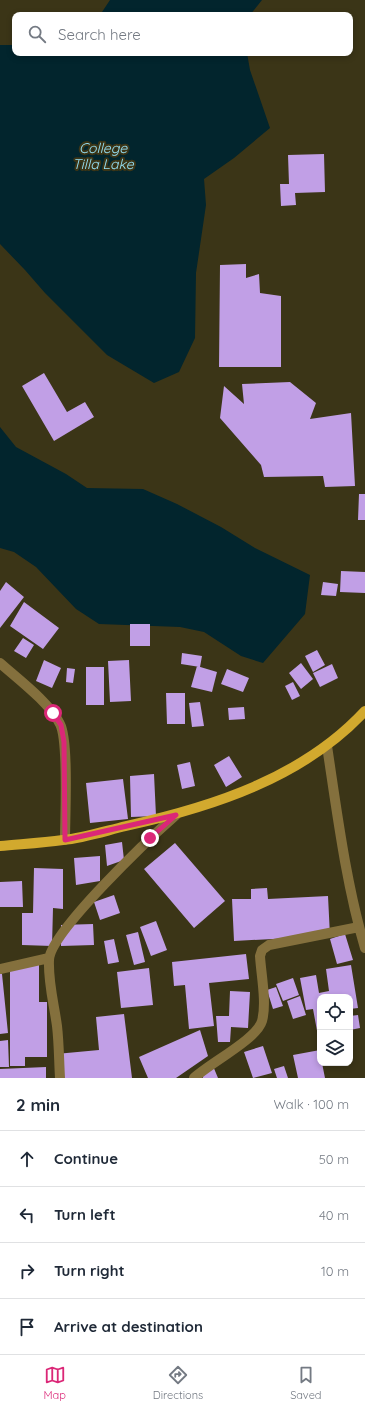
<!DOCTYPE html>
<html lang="en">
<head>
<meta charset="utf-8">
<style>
  body { margin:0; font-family:Quicksand,sans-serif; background:#f2f2f3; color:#1f2937 }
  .controls { position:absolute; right:12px; bottom:12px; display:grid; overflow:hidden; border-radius:8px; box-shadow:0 2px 6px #0003 }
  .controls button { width:36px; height:36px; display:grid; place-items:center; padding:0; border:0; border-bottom:1px solid #e0e1e3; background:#fff; color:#1f2937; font:20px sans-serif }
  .stop { position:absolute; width:12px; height:12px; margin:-9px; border:3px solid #db2777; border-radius:50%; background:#fff }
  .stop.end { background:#db2777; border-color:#fff; box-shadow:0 1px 4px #0008 }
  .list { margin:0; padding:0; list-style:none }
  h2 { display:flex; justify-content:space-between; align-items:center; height:52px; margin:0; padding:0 16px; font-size:17px }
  h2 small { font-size:13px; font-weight:400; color:#747a83 }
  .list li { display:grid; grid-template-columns:26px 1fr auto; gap:12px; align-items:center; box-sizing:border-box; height:56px; padding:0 16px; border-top:1px solid #e0e1e3 }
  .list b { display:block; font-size:15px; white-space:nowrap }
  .list em { font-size:13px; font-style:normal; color:#747a83 }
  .icon { flex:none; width:22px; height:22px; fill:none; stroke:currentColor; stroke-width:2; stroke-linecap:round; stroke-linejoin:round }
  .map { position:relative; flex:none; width:365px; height:1078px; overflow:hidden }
  .search { position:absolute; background:#fff; box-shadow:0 2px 6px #0003; left:12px; right:12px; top:12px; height:44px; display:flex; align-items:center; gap:10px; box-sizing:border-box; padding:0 14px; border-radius:8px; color:#747a83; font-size:15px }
  .sheet { height:276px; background:#fff }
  nav { display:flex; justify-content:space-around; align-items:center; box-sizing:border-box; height:56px; border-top:1px solid #e0e1e3; background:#fff; font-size:11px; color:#747a83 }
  nav a { display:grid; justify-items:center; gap:2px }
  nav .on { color:#db2777 }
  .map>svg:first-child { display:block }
  .water { fill:#02252d }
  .building { fill:#c19fe6 }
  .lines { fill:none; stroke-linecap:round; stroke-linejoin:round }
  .minor { stroke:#84703d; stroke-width:10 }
  .major { stroke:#d2a92e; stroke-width:10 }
  .route { stroke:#db2777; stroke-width:5 }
  .labels { text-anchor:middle; stroke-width:4; stroke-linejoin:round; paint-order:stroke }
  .water-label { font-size:14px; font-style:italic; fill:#96e2f8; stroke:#3b3517 }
</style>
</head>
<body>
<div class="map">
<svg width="365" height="1078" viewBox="0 0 365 1078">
  <rect width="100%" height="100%" fill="#3b3517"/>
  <path class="water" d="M110,0H262L250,15H100Z
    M0,45H15V53H247L250,70L270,128L234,158L204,179L206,205L196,273L195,338L179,372L154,383L107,355L45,293L25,270L0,244Z
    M0,427L16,447L66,474L87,488L143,489L177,504L221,527L255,548L310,575L305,614L263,663L241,656L204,632L180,627L99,624L76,609L36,567L14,552L0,548Z"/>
  <path class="building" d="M324,154L325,192L295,193L296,205L281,206L280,184H289L288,155Z
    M246,264V278L259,274L260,293L281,296V367H219L220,265Z
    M44,373L67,412L85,402L94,417L54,441L22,386Z
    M290,382L316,403L310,419L351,413L355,486L325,487L323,476L264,477L261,465L220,418L224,386L244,404L242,384Z
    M359,494H365V520H358Z
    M341,571L365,572V593L340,592Z
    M6,582L24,597L0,628V591Z
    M323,582L338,584L336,596L321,595Z
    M24,602L59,628L43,649L10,626Z
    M130,624H150V646H130Z
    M23,638L34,645L26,658L14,651Z
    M317,650L325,665L313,672L305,656Z
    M182,653L202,656L200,667L181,664Z
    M44,660L61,668L52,688L36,681Z
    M129,660L131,701L110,702L108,661Z
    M301,663L313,679L301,689L289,673Z
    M332,664L338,678L320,687L313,673Z
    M197,666L217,672L212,692L191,687Z
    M86,667H104V705H86Z
    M67,668L75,669L73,683L66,682Z
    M227,669L249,678L243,692L221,684Z
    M293,682L300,696L292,700L285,686Z
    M166,693H185V724H167Z
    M200,702L204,726L192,727L189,703Z
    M244,707L245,719L229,720L228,708Z
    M229,756L242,777L226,787L214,765Z
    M190,762L195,786L182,789L177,765Z
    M154,774L156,816L131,817L130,776Z
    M123,779L128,819L90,823L86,783Z
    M122,842L124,860L107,866L105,845Z
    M175,843L225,901L194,928L144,869Z
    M100,856V881L76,885L74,858Z
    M34,868L63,869V909L53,908L52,946L22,945V913H33Z
    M22,881L23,907H0V882Z
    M267,888L268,899L328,896L330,936L234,941L232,899H251V889Z
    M114,895L120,913L100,920L94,902Z
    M156,921L167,950L151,956L140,927Z
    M93,924L94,945L61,946V925Z
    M138,932L145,962L134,965L126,935Z
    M345,934L353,960L337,964L330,939Z
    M114,939L119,962L108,964L104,941Z
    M246,954L249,979L209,983L214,1026L189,1029L185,985L174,986L172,962Z
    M10,965H39V1002H47V1057H25V1066H10Z
    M351,965L358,1008L350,1009V997H320V1036H318L313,1009L306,1010L300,978L316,975L319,993L329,991L326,969Z
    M149,968L153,1005L121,1008L117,972Z
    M0,974H2L8,1033L0,1034Z
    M293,978L299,995L283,1001L276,984Z
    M276,987L283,1006L273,1009L267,990Z
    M230,991L250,992L248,1028L231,1027L230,1042H218L216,1016H229Z
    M300,996L306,1015L293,1019L287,1001Z
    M124,1014L132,1078H59L56,1054L99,1050L96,1017Z
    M358,1015L360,1028L350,1030V1016Z
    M200,1030L208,1056L176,1078H148L139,1057Z
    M8,1040L9,1067H0V1041Z
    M263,1046L272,1073L253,1078L244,1052Z
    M320,1050V1063H322L325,1078H298L293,1055Z
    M213,1066L218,1078H203L201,1071Z
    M284,1066L288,1078H277L274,1069Z
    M46,1067V1078H0V1069Z"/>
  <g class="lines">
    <path class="minor" d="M0,663C18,679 50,703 60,724C69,741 65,817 65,840
      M327,746C337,812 346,884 365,948
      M0,969L49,958
      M60,1078C59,1061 59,1043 57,1026C54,1004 48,982 49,960C50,932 152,836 176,815
      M194,1078C210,1063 257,1039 262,1021C267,1003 261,974 260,956L262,950L269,945L359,927"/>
    <path class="major" d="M0,846C21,844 42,843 63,840C84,838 105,831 126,826C212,807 303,778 365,711"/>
  </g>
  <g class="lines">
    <path class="route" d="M53,713L61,725L64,742L65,840L176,815L150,838"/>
  </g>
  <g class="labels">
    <g class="water-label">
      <text x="103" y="153">College<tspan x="103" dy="16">Tilla Lake</tspan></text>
    </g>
  </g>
</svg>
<div class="controls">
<button><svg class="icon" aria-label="locate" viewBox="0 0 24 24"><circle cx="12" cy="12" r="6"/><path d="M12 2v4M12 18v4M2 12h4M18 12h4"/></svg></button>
<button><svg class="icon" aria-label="layers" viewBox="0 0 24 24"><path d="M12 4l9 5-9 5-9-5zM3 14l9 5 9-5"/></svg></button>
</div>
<div class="stop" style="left:53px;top:713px"></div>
<div class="stop end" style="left:150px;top:838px"></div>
<div class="search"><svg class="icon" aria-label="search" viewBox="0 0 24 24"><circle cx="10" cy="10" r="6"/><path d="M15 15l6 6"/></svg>Search here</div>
</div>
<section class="sheet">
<h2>2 min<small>Walk · 100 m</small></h2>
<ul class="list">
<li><svg class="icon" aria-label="ahead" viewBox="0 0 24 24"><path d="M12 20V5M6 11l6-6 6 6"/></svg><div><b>Continue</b></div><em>50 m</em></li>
<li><svg class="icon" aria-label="left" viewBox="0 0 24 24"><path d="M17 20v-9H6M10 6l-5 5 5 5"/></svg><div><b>Turn left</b></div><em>40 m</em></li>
<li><svg class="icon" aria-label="right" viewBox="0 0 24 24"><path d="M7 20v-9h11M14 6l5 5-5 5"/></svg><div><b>Turn right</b></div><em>10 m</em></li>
<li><svg class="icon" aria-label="arrive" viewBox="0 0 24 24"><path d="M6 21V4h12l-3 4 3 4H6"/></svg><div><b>Arrive at destination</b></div></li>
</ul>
</section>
<nav>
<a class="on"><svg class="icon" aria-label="map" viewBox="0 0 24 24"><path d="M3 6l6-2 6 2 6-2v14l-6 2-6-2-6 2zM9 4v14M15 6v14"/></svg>Map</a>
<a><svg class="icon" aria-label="directions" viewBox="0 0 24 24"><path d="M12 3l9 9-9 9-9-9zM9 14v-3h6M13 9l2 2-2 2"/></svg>Directions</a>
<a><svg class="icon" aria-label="saved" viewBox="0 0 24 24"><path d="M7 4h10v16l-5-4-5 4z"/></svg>Saved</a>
</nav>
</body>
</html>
